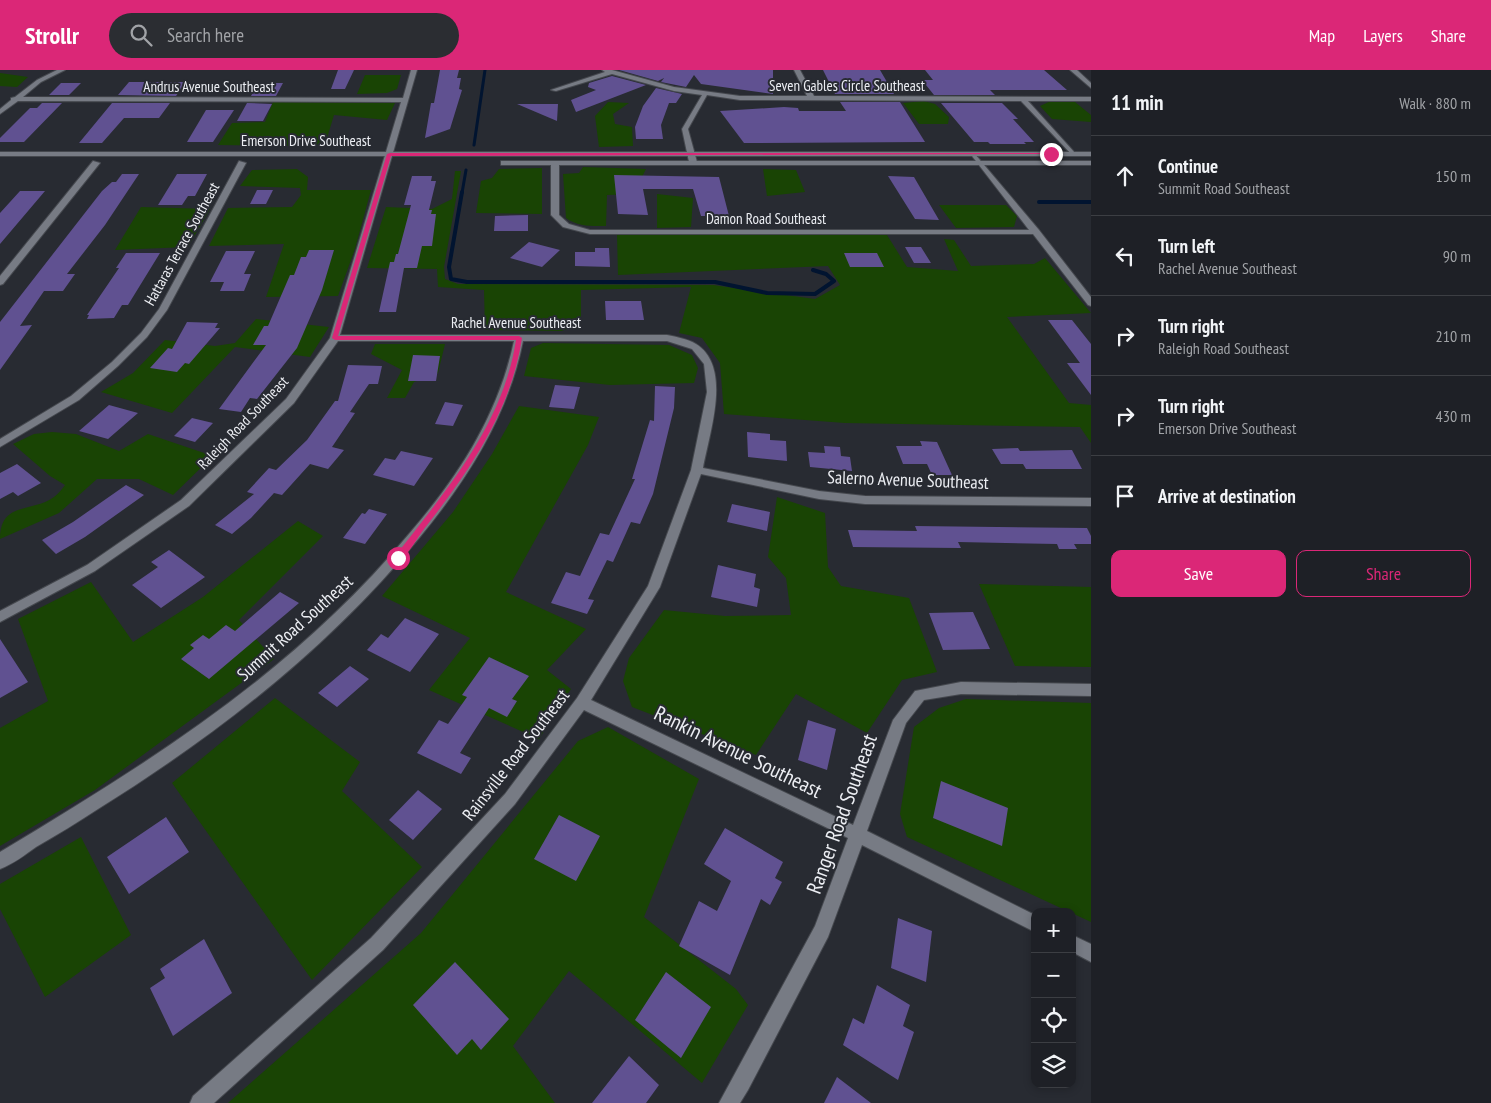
<!DOCTYPE html>
<html lang="en">
<head>
<meta charset="utf-8">
<style>
  body { margin:0; font-family:"PT Sans Narrow",sans-serif; background:#2b2d32; color:#f1f3f6 }
  .controls { position:absolute; right:15px; bottom:15px; display:grid; overflow:hidden; border-radius:10px; box-shadow:0 2px 8px #0003 }
  .controls button { width:45px; height:45px; display:grid; place-items:center; padding:0; border:0; border-bottom:1px solid #3c3e43; background:#1e2026; color:#f1f3f6; font:25px sans-serif }
  .stop { position:absolute; width:15px; height:15px; margin:-11px; border:4px solid #db2777; border-radius:50%; background:#fff }
  .stop.end { background:#db2777; border-color:#fff; box-shadow:0 1px 5px #0008 }
  .list { margin:0; padding:0; list-style:none }
  h2 { display:flex; justify-content:space-between; align-items:center; height:65px; margin:0; padding:0 20px; font-size:21px }
  h2 small { font-size:16px; font-weight:400; color:#a1a3a7 }
  .list li { display:grid; grid-template-columns:32px 1fr auto; gap:15px; align-items:center; box-sizing:border-box; height:80px; padding:0 20px; border-top:1px solid #3c3e43 }
  .list b { display:block; font-size:19px; white-space:nowrap }
  .list p { margin:0; font-size:16px; white-space:nowrap; color:#a1a3a7 }
  .list em { font-size:16px; font-style:normal; color:#a1a3a7 }
  .actions { display:flex; gap:10px; padding:15px 20px }
  .actions a { flex:1; padding:11px 0; border:1px solid #db2777; border-radius:10px; text-align:center; font-size:18px; color:#db2777 }
  .actions .main { background:#db2777; color:#fff }
  .icon { flex:none; width:28px; height:28px; fill:none; stroke:currentColor; stroke-width:2; stroke-linecap:round; stroke-linejoin:round }
  .map { position:relative; flex:none; width:1091px; height:1033px; overflow:hidden }
  header { display:flex; align-items:center; gap:30px; box-sizing:border-box; height:70px; padding:0 25px; background:#db2777; color:#fff }
  header strong { font-size:24px }
  nav { display:flex; gap:28px; margin-inline-start:auto; font-size:18px }
  .search { width:350px; height:45px; background:#2b2d32; display:flex; align-items:center; gap:12px; box-sizing:border-box; padding:0 18px; border-radius:28px; color:#a1a3a7; font-size:19px }
  main { display:flex }
  aside { flex:1; background:#1e2026 }
  .map>svg:first-child { display:block }
  .green { fill:#194404 }
  .lines { fill:none; stroke-linecap:round; stroke-linejoin:round }
  .stream-far1 { stroke:#011430; stroke-width:3 }
  .stream { stroke:#011430; stroke-width:4 }
  .building { fill:#605191 }
  .minor-casing { stroke:#45484e; stroke-width:2 }
  .tertiary-casing { stroke:#45484e; stroke-width:2 }
  .minor { fill:#777b84; fill-rule:evenodd }
  .tertiary { fill:#777b84; fill-rule:evenodd }
  .route { fill:#db2777 }
  .labels { text-anchor:middle; stroke-width:4; stroke-linejoin:round; paint-order:stroke }
  .far-street-label { font-size:15px; fill:#eceef3; stroke:#282b32 }
  .street-label { font-size:18px; fill:#eceef3; stroke:#282b32 }
  .near-street-label { font-size:21px; fill:#eceef3; stroke:#282b32 }
</style>
</head>
<body>
<header>
<strong>Strollr</strong>
<div class="search"><svg class="icon" aria-label="search" viewBox="0 0 24 24"><circle cx="10" cy="10" r="6"/><path d="M15 15l6 6"/></svg>Search here</div>
<nav><a>Map</a><a>Layers</a><a>Share</a></nav>
</header>
<main>
<div class="map">
<svg width="1091" height="1033" viewBox="0 0 1091 1033">
  <rect width="100%" height="100%" fill="#282b32"/>
  <path class="green" d="M0,3L28,7L17,17L0,16Z
    M365,5H401L397,19L387,23L357,24Z
    M924,31L935,34L949,47L948,54H919L903,33Z
    M1051,31L1075,32L1091,45V52L1052,49L1040,36Z
    M273,32L395,33L387,50L334,45L327,68L315,76L218,75L232,53L265,52Z
    M608,32L629,33L613,44L615,54L632,57L633,76L599,77L595,46Z
    M583,97L646,99L643,105L639,124L607,125L606,156C592,156 578,157 566,148L563,104L579,103Z
    M542,98V144L476,143L481,111L492,108L499,99Z
    M297,99L308,107L307,120H371L355,179L338,226L266,227L284,174L209,176L228,138L292,137L301,125L300,118L240,116L252,100Z
    M763,99L796,100L805,122L767,126Z
    M455,101H461L444,197L445,209L458,214L713,215L815,229L840,215L828,196L618,205L617,165H887L907,197L958,201L944,169L954,170L971,196L1034,194L1045,188L1091,243L1007,247L1069,333L1091,335V373L1080,357L845,353L724,344L720,293L702,268L679,263L691,217L581,220V255L561,261L485,260L484,220L438,217L437,199L367,198L386,137L432,139L452,129Z
    M657,124L693,128L691,157L657,158Z
    M939,135H1006L1017,146L1014,157L956,158Z
    M141,137L210,139L188,177L115,180Z
    M256,249L329,257L310,287L235,277L172,343L101,322L133,303L165,270L215,276L235,273Z
    M543,273L669,275L692,285L698,298L694,313L610,315L524,306L531,278Z
    M375,274H445L438,303L414,312L405,328H387L402,300L371,284Z
    M519,336L599,347L588,375L506,522L586,559L547,600L571,619L539,669L429,620L470,568L382,526L453,442L492,384Z
    M52,362L76,364L119,381L148,364L213,386L173,425L139,409H97L59,443L0,469C0,431 32,443 54,427C58,424 62,419 65,415L50,406L13,374L34,364Z
    M777,427L825,443L828,497L841,516L909,528L937,602L902,610L867,663L796,624L756,685L632,637L623,611L629,588L664,540L725,546L791,545L786,508L768,487Z
    M298,451L323,466L239,550L274,589L95,720L0,776V658L48,631L18,549L91,512L133,572L203,527Z
    M979,514L1091,517V597L1015,596Z
    M275,628L360,692L342,721L422,797L312,910L172,713Z
    M966,629L1091,633V852L907,767L900,744L914,657L939,638Z
    M608,657L699,709L644,847L736,919L748,935L702,1013L569,901L513,976L555,1033H228L421,863L578,671Z
    M81,767L131,865L45,927L0,839V814Z"/>
  <g class="lines">
    <path class="stream-far1" d="M474,75L485,0
      M462,123L466,100"/>
    <path class="stream" d="M462,122L449,197L451,209L467,212H715L767,223L815,224L834,211L826,204L813,200
      M1039,132H1091"/>
  </g>
  <path class="building" d="M338,0H354L345,19H331Z
    M440,0H459L457,8H461L459,19L462,20L450,59L425,68L431,33H434Z
    M619,0H773V24L701,14L694,5L686,17L661,12L664,8L658,11Z
    M823,0H880L894,24H835Z
    M925,0H1044L1067,20H990L995,25H934L922,10H933Z
    M612,6L646,15L576,42L571,30L596,20L588,17L589,13Z
    M129,12H186L176,26L118,25Z
    M61,13H81L69,25H49Z
    M261,13H283L276,26H251L257,15Z
    M656,18L682,24L676,33H669L661,55L663,69H636L635,57L643,36Z
    M840,32H900L925,72L744,73L720,41L784,37L798,38L799,41H846Z
    M42,33H62L24,72H0V68L30,38H37Z
    M112,33H170L159,48H124L102,73H79Z
    M247,33L272,34L263,51H237Z
    M941,33H1002L1018,49H1013L1034,72H1024L1026,74H990L988,72H974Z
    M517,34H558L557,51Z
    M206,40H234L213,72H187Z
    M122,104H139L105,155L67,204H75L63,221H44L20,256L32,255L0,300V252L102,121L112,112H116Z
    M177,104H207L195,126H188L182,135H158Z
    M614,105L719,107L729,146H701L693,119H643L648,145L618,144Z
    M412,106H432L431,111H436L429,140H432L431,144H436L432,176H422L417,198H404L396,242H379L390,192H394L396,184H398L411,135H404Z
    M888,106L914,107L939,150L915,149Z
    M257,120H273L266,134H250Z
    M20,121H45L0,174V143Z
    M528,145V161H494L495,146Z
    M529,172L560,180L542,197L510,188Z
    M905,177H921L931,193H914Z
    M595,178H609L610,197L575,196V182H595Z
    M309,180H334L322,220L297,278L257,329L250,328L241,342L219,339L266,275H253L264,256H268L290,205H294L301,187H306Z
    M226,181H255L244,204H251L244,221H220L224,212H210Z
    M126,183H160L128,235H122L114,248L87,249L89,245H87L119,198H116Z
    M844,183H877L884,197H850Z
    M605,231H641L644,250H606Z
    M1048,250H1072L1091,274V325L1067,293H1080Z
    M187,252L218,253L215,258H220L189,294L185,293L177,302L150,298L168,278L172,279Z
    M413,285L440,286L436,311H408Z
    M348,295L382,296L378,314H369L350,342L355,343L332,377L344,380L328,399L310,394L282,425L274,423L251,448L232,464L215,455L254,424L247,422L269,398L276,400L307,370L335,331H338Z
    M555,315L580,317L574,339L549,337Z
    M655,316L675,317L674,338L653,424L640,454L631,452L613,492L607,490L588,529L594,530L587,544L551,533L566,502L580,506L600,463L609,465L635,409H632L650,350L654,351Z
    M445,332L463,335L453,356L435,354Z
    M109,335L138,343L108,369L79,361Z
    M192,348L213,353L195,372L174,366Z
    M747,362L770,364V370L786,371L787,391L748,387Z
    M920,371L937,372L952,405H932L927,394H903L896,376H922Z
    M824,376L840,377L841,386L850,387L852,401L810,397L808,382L825,383Z
    M1018,378L1020,381L1072,380L1082,399H1026L1023,394H1001L992,379Z
    M401,381L433,388L414,416L373,405L385,388L395,390Z
    M17,394L41,413L18,426L13,422L0,429V403Z
    M126,415L144,425L85,467L56,484L42,470L73,452Z
    M732,434L770,442L767,461L727,452Z
    M369,439L387,444L365,474L343,468L362,443L365,444Z
    M915,456L1087,458L1091,466V474H1074L1077,479H1059L1057,474L958,472L961,478L853,477L848,460L917,461Z
    M169,480L205,507L161,538L132,515L158,497L151,492Z
    M718,495L756,504L754,517L760,519L757,537L711,527Z
    M280,522L299,533L209,609L181,589L194,578L190,575L203,565L209,569L226,555L235,561Z
    M973,542L990,579L943,580L929,543Z
    M405,548L439,564L410,602L367,580L381,564L388,568Z
    M0,569L28,612L0,628Z
    M489,587L529,606L512,629L517,631L507,647L489,638L460,683L471,688L461,704L417,683L439,650L448,654L467,627L462,625Z
    M350,596L369,609L337,637L318,623Z
    M808,650L836,659L827,700L798,690Z
    M941,711L1008,738L1002,776L933,748Z
    M418,720L442,739L413,770L389,750Z
    M559,745L600,766L576,811L534,789Z
    M166,747L189,782L129,824L107,787Z
    M725,758L783,792L775,808L782,812L770,835L761,829L730,905L679,876L699,831L717,841L731,811L704,794Z
    M898,848L932,861L926,912L891,898Z
    M204,869L232,923L173,966L150,918L165,908L160,899Z
    M455,892L509,949L481,980L472,969L457,985L413,935Z
    M666,902L711,937L681,988L635,950Z
    M877,915L910,935L903,956L914,962L898,1010L843,975L853,948L864,954Z
    M629,986L659,1015L646,1033H592Z
    M837,1007L871,1033H824Z"/>
  <g class="lines">
    <defs>
      <path id="minor" d="M57,0H65L41,12L23,27L403,28L411,0H417L340,265H667C677,267 688,269 696,274C733,297 709,364 703,398L819,421L865,426L1091,428V436L865,434L819,429L701,404L660,517L591,630L853,755L893,650L915,621L961,612L1091,614V626L961,624L924,630L906,653L867,761L1035,845V862L862,775L828,867L748,1020L740,1033H719L815,856L848,768L584,640L515,734L383,880L214,1033H190L193,1026L371,868L505,724L577,628L648,516L691,400L707,322L704,294L692,279L667,271H523C508,346 467,410 419,468C329,578 218,664 98,739C78,752 57,765 36,777C25,785 13,794 0,799V782C153,690 293,603 409,464C458,407 498,346 514,271H338L294,333L189,436L95,501L0,552V541L87,495L181,430L286,329L330,268L401,32L18,31L0,44V39L11,30V28L15,27L37,10Z
        M602,0H612L674,17L740,26H807L794,0H800L814,26L1091,27V31H1028L1075,83L1076,84L1073,86L1021,31L740,30L707,25L688,59L697,92L693,94L689,92L682,59L702,25L674,21L612,4L556,21L551,20L605,2Z
        M1070,0H1077L1091,13V18Z
        M974,83L1039,160L1091,227V236L1088,235L1033,164H590L563,157L551,145V93L555,91L559,93V145L569,154L590,160H1029L972,86V84Z
        M93,91L100,93L3,214L0,215V206Z
        M239,91L246,93L167,240L147,267L118,296L79,330L0,377V369L71,326L112,292L141,263L159,239Z
        M1072,865L1091,874V892L1072,882Z"/>
      <path id="tertiary" d="M0,82H1091V86H0Z
        M504,91H1091V95H501V91Z"/>
    </defs>
    <use href="#minor" class="minor-casing"/>
    <use href="#tertiary" class="tertiary-casing"/>
    <use href="#minor" class="minor"/>
    <use href="#tertiary" class="tertiary"/>
  </g>
  <path class="route" d="M390,83H1051L1053,84L391,86L338,266H519L522,268C511,341 469,402 424,459C417,468 408,486 398,491L395,490V486C446,421 503,355 516,270H335L332,268L387,84Z"/>
  <g class="labels">
    <g class="far-street-label">
      <text x="847" y="21">Seven Gables Circle Southeast</text>
      <text x="209" y="22">Andrus Avenue Southeast</text>
      <text x="306" y="76">Emerson Drive Southeast</text>
      <text x="766" y="154">Damon Road Southeast</text>
      <text transform="translate(182 174) rotate(-61)" y="5">Hattaras Terrace Southeast</text>
      <text x="516" y="258">Rachel Avenue Southeast</text>
      <text transform="translate(243 353) rotate(-46)" y="5">Raleigh Road Southeast</text>
    </g>
    <g class="street-label">
      <text transform="translate(908 410) rotate(2)" y="6">Salerno Avenue Southeast</text>
      <text transform="translate(295 558) rotate(-42)" y="6">Summit Road Southeast</text>
      <text transform="translate(516 685) rotate(-52)" y="6">Rainsville Road Southeast</text>
    </g>
    <g class="near-street-label">
      <text transform="translate(738 682) rotate(26)" y="7">Rankin Avenue Southeast</text>
      <text transform="translate(842 744) rotate(-70)" y="7">Ranger Road Southeast</text>
    </g>
  </g>
</svg>
<div class="controls">
<button>+</button>
<button>−</button>
<button><svg class="icon" aria-label="locate" viewBox="0 0 24 24"><circle cx="12" cy="12" r="6"/><path d="M12 2v4M12 18v4M2 12h4M18 12h4"/></svg></button>
<button><svg class="icon" aria-label="layers" viewBox="0 0 24 24"><path d="M12 4l9 5-9 5-9-5zM3 14l9 5 9-5"/></svg></button>
</div>
<div class="stop" style="left:398px;top:488px"></div>
<div class="stop end" style="left:1051px;top:84px"></div>
</div>
<aside>
<h2>11 min<small>Walk · 880 m</small></h2>
<ul class="list">
<li><svg class="icon" aria-label="ahead" viewBox="0 0 24 24"><path d="M12 20V5M6 11l6-6 6 6"/></svg><div><b>Continue</b><p>Summit Road Southeast</p></div><em>150 m</em></li>
<li><svg class="icon" aria-label="left" viewBox="0 0 24 24"><path d="M17 20v-9H6M10 6l-5 5 5 5"/></svg><div><b>Turn left</b><p>Rachel Avenue Southeast</p></div><em>90 m</em></li>
<li><svg class="icon" aria-label="right" viewBox="0 0 24 24"><path d="M7 20v-9h11M14 6l5 5-5 5"/></svg><div><b>Turn right</b><p>Raleigh Road Southeast</p></div><em>210 m</em></li>
<li><svg class="icon" aria-label="right" viewBox="0 0 24 24"><path d="M7 20v-9h11M14 6l5 5-5 5"/></svg><div><b>Turn right</b><p>Emerson Drive Southeast</p></div><em>430 m</em></li>
<li><svg class="icon" aria-label="arrive" viewBox="0 0 24 24"><path d="M6 21V4h12l-3 4 3 4H6"/></svg><div><b>Arrive at destination</b></div></li>
</ul>
<div class="actions"><a class="main">Save</a><a>Share</a></div>
</aside>
</main>
</body>
</html>
